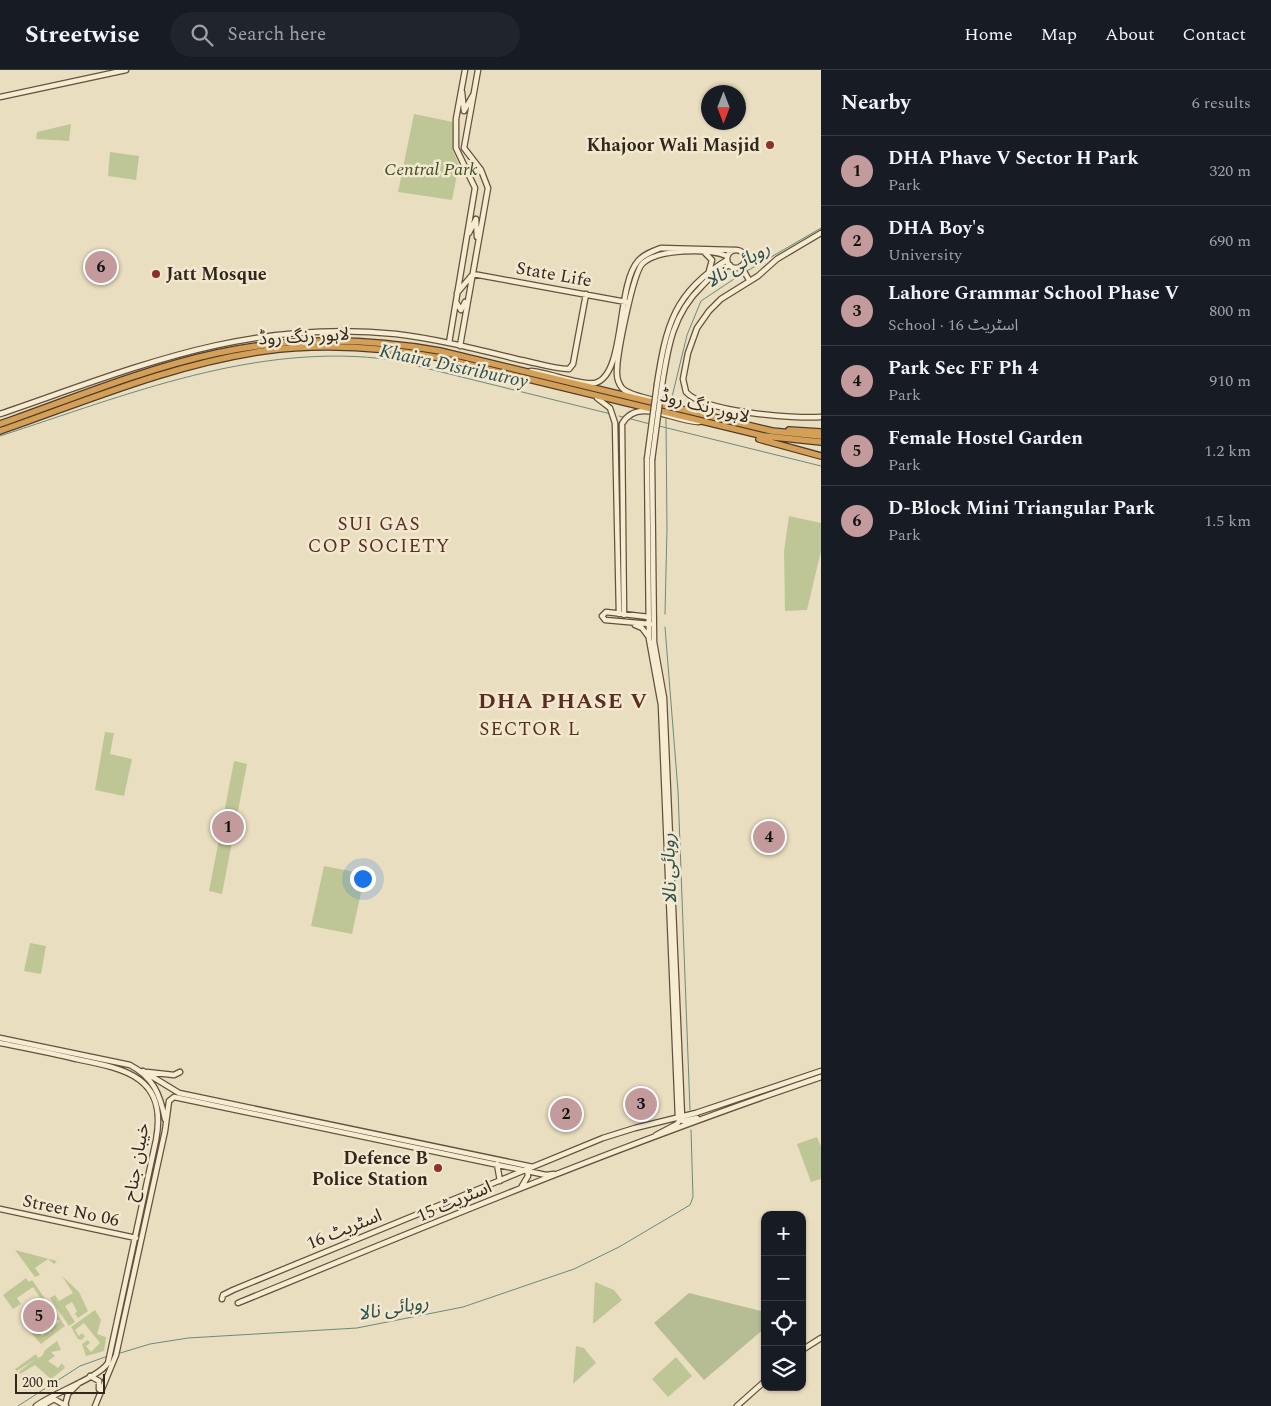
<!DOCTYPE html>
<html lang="en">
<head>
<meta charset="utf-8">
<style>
  body { margin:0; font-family:Spectral,"Noto Sans Arabic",serif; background:#20242c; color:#f1f3f6 }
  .controls { position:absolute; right:15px; bottom:15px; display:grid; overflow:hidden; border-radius:10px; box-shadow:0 1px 4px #0004 }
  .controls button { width:45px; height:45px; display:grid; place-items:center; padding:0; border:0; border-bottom:1px solid #363941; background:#171b24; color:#f1f3f6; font:25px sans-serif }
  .compass { position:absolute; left:701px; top:15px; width:45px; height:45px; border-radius:50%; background:#171b24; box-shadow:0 1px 4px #0004; rotate:180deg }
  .scale { position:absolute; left:15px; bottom:12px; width:90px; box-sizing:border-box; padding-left:5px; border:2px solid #32271d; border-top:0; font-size:14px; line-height:18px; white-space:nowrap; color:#32271d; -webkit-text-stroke:4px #f2e8cf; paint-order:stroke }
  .you { position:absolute; left:362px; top:808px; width:18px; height:18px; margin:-12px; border:4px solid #fff; border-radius:50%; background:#1a73e8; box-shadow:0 0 0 8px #1a73e833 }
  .badge { display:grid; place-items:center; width:32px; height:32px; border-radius:50%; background:#c39b9c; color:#111; font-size:16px; font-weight:700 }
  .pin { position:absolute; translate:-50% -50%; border:2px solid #fff; box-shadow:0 1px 5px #0006 }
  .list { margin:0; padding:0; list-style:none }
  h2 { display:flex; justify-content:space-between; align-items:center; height:65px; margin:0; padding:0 20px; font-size:21px }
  h2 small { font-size:16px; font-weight:400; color:#9ea1a6 }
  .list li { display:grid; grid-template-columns:32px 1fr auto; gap:15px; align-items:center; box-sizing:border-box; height:70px; padding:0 20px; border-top:1px solid #363941 }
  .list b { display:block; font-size:19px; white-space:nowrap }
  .list p { margin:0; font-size:16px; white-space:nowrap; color:#9ea1a6 }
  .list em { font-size:16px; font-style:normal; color:#9ea1a6 }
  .icon { flex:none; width:28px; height:28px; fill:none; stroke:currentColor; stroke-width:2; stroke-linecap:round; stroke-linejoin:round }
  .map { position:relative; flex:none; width:821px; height:1336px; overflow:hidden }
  header { display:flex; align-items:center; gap:30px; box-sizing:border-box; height:70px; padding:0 25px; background:#171b24; border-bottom:1px solid #363941 }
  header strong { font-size:24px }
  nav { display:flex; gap:28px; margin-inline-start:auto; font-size:18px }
  .search { width:350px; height:45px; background:#20242c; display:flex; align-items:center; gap:12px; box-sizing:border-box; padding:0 18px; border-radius:28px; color:#9ea1a6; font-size:19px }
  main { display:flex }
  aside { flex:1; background:#171b24 }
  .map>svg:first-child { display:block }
  .green { fill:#bfc695 }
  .cemetery { fill:#b6bc94 }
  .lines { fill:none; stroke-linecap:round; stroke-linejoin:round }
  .stream { stroke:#6b8982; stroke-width:1 }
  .secondary-casing { stroke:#63513d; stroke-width:7 }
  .highway-casing { stroke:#4f3e2e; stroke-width:8 }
  .secondary { stroke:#f5ecd2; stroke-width:4.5 }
  .highway { stroke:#d49f56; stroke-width:5.5 }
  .secondary-bridge-casing { stroke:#63513d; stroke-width:7; stroke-linecap:butt }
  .secondary-bridge { stroke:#f5ecd2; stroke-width:4.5 }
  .poi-dot { fill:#8b302f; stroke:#f2e8cf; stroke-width:2 }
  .labels { text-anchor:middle; stroke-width:5; stroke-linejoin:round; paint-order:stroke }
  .poi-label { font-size:18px; font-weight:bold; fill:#32271d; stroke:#f2e8cf; text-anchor:end }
  .park-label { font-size:18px; font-style:italic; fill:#424d25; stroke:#f2e8cf }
  .street-label { font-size:18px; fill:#32271d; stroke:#f2e8cf }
  .water-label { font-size:19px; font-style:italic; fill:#2d514f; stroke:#f2e8cf }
  .neighbourhood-label { font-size:19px; letter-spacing:1px; fill:#5b2d20; stroke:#f2e8cf }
  .district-label { font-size:22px; font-weight:bold; letter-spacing:1px; fill:#5b2d20; stroke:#f2e8cf }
</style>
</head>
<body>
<header>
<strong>Streetwise</strong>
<div class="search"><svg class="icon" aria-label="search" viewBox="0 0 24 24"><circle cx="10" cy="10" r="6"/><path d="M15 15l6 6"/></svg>Search here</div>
<nav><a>Home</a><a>Map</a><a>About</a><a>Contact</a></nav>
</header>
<main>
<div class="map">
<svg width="821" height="1336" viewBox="0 0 821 1336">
  <rect width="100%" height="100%" fill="#eadec0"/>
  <path class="green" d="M414,44L453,52V81L459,95L452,130L398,122Z
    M71,54L69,71L36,69L37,62Z
    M110,82L139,86L136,110L108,106Z
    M789,446L821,453V481L807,540L785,541L784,481Z
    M105,662L114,663L110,684L132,689L124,726L95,720Z
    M234,691L247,694L222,824L209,821Z
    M324,796L365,804L352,864L311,856Z
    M30,873L46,876L41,904L24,901Z
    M817,1067L821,1076V1109L811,1112L797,1074Z
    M15,1180L57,1191L54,1194L48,1189L35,1198L40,1205L35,1207Z
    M62,1206L79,1222L88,1241L78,1248L75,1244L77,1241L72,1232L65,1236L75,1252L69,1256L50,1228L55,1225L59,1231L73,1223Z
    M26,1208L29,1212L32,1210L48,1233L45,1235L33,1217L17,1228L21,1234L13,1239L3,1225Z
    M595,1212L614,1220L622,1230L593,1254Z
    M50,1235L65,1256L41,1274L32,1264L37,1260L42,1266L60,1251L56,1249Z
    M95,1240L101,1250L97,1264L106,1267L104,1281L86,1286L82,1274L88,1270L90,1273L86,1276L91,1282L100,1273L84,1253L75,1260L79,1266L82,1263L85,1266L82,1270L78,1269L71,1257Z
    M57,1271L61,1280L51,1282L55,1286L48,1291L58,1298L62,1293L65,1298L51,1309L35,1295L20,1304L19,1302L35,1289L17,1301L15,1299L36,1284L38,1288L42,1286L45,1280Z
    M576,1276L584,1278L596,1293L573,1314Z
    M676,1287L692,1306L668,1327L652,1309Z"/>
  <path class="cemetery" d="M689,1223L765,1242V1258L704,1310L654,1253Z"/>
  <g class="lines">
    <path class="stream" d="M747,201L821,158
      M672,327L687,265L701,231L743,203
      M619,346L623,347
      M631,349L650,354
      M659,356L821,396
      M0,366C127,325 257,271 393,290L611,344
      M665,544L667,458L666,349
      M665,557L678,721L690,1040
      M117,1284L150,1274L188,1268L357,1258L463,1237L574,1199L619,1177L690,1135L693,1127L691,1060
      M18,1336L80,1296L108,1286"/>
    <defs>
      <path id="secondary" d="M462,22L464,41L473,25
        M0,27L126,0
        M469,163L476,149L477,167
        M821,163L777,189L758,206L721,229L709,241L697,258L688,283L683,309L686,322C704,342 794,349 821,347
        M727 189a9 9 0 1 1 18 0a9 9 0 1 1-18 0Z
        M705,183L712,190L709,201
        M741,196L749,210
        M457,223L473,204L626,232
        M456,232L461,240L465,232
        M449,273L475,118L456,78V49L465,0
        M460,276L488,118L481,100L464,78L478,0
        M531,301C547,302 582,316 595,313C626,305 616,216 638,191C644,184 653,181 661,178L735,180
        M657,314C666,256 674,222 727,190
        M662,315C668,276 673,244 702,216C710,207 719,199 730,195
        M597,328L610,338L615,353L619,544
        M672,335C660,330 630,327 622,318C619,314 617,309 617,304C616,288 633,202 643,193C659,179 708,178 727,186
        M0,344C137,297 247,249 396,264C438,269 480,280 521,290C537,293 554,299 569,299L573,294L586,224
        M647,389L649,569L661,635L678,1048
        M652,390L654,572L664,628L682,1047L677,1054L656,1065
        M624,545L622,354C637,326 675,352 699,352
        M649,547L606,542L602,546L605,550L650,554
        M635,555L642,558L648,566
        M0,968L130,995C153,1007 160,1024 165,1049
        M0,973C25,978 51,983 76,989C126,999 168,1007 156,1070L108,1293C98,1308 55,1322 36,1336
        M143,1001L179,1023L533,1097
        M147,1002L174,1005L180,1002
        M679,1049L683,1051L697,1048
        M497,1094L500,1111
        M522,1116L528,1106L527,1098
        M0,1139L136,1168
        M222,1229L223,1225L233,1220L603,1068L635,1058L696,1043L821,1001
        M238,1233C431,1154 623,1074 821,1007
        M802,1280L821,1268
        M90,1306L99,1311V1319
        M65,1335L68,1324L79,1313
        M42,1336L54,1329L66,1336
        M95,1336L116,1285L165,1061L169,1031L174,1027L546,1105L554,1104
        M737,1336L765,1311"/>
      <path id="highway" d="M0,354C71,329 143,299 217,283C291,267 366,268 440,281L772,361L821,366
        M789,360L821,362
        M0,361C86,331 173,294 264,281C323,273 383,277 441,288L764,366L821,372
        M759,369L821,386"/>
    </defs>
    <use href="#secondary" class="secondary-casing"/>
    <use href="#highway" class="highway-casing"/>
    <use href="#secondary" class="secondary"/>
    <use href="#highway" class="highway"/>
    <defs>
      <path id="secondary-bridge" d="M647,389L657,314
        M652,390L662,315"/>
    </defs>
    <use href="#secondary-bridge" class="secondary-bridge-casing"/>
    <use href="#secondary-bridge" class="secondary-bridge"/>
  </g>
  <g class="poi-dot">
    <circle cx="770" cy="75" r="5"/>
    <circle cx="156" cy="204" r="5"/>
    <circle cx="438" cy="1098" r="5"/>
  </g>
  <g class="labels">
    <g class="poi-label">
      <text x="760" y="81">Khajoor Wali Masjid</text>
      <text x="166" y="210" text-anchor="start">Jatt Mosque</text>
      <text x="428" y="1094">Defence B<tspan x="428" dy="21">Police Station</tspan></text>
    </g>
    <g class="park-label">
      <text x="431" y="105">Central Park</text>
    </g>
    <g class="street-label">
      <text transform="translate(554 204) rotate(10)" y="6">State Life</text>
      <text transform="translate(304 266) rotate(-3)" y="6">لاہور رنگ روڈ</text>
      <text transform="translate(705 336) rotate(14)" y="6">لاہور رنگ روڈ</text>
      <text transform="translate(136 1092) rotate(-80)" y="6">خیبان جناح</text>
      <text transform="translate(454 1131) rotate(-23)" y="6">اسٹریٹ 15</text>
      <text transform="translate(71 1140) rotate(12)" y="6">Street No 06</text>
      <text transform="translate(344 1159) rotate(-22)" y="6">اسٹریٹ 16</text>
    </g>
    <g class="water-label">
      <text transform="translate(737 194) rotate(-31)" y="7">روہائی نالا</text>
      <text transform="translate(454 295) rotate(12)" y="7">Khaira Distributroy</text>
      <text transform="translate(668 799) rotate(-92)" y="7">روہائی نالا</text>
      <text transform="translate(393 1237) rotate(-10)" y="7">روہائی نالا</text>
    </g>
    <g class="neighbourhood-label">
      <text x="379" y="460">SUI GAS<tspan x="379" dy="22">COP SOCIETY</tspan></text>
      <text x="530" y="665">SECTOR L</text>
    </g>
    <g class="district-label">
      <text x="563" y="638">DHA PHASE V</text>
    </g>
  </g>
</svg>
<div class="controls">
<button>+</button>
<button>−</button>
<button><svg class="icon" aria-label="locate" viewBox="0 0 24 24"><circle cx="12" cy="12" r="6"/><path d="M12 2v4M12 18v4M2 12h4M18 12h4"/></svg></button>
<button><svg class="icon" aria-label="layers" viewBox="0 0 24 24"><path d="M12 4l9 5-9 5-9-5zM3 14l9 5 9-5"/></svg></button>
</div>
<svg class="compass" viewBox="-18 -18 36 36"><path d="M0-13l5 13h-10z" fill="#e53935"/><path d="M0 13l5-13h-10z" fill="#9ea1a6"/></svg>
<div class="scale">200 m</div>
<div class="you"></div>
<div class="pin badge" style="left:228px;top:757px">1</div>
<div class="pin badge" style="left:566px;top:1044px">2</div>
<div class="pin badge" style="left:641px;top:1034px">3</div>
<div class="pin badge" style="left:769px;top:767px">4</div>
<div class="pin badge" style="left:39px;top:1246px">5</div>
<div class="pin badge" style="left:101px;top:197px">6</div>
</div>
<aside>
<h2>Nearby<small>6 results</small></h2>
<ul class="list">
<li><span class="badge">1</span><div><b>DHA Phave V Sector H Park</b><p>Park</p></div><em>320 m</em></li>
<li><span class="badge">2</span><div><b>DHA Boy's</b><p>University</p></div><em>690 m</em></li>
<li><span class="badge">3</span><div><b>Lahore Grammar School Phase V</b><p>School · اسٹریٹ 16</p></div><em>800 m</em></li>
<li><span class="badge">4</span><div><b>Park Sec FF Ph 4</b><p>Park</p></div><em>910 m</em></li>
<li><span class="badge">5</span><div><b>Female Hostel Garden</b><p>Park</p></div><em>1.2 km</em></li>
<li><span class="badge">6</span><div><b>D-Block Mini Triangular Park</b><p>Park</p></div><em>1.5 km</em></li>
</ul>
</aside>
</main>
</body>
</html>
